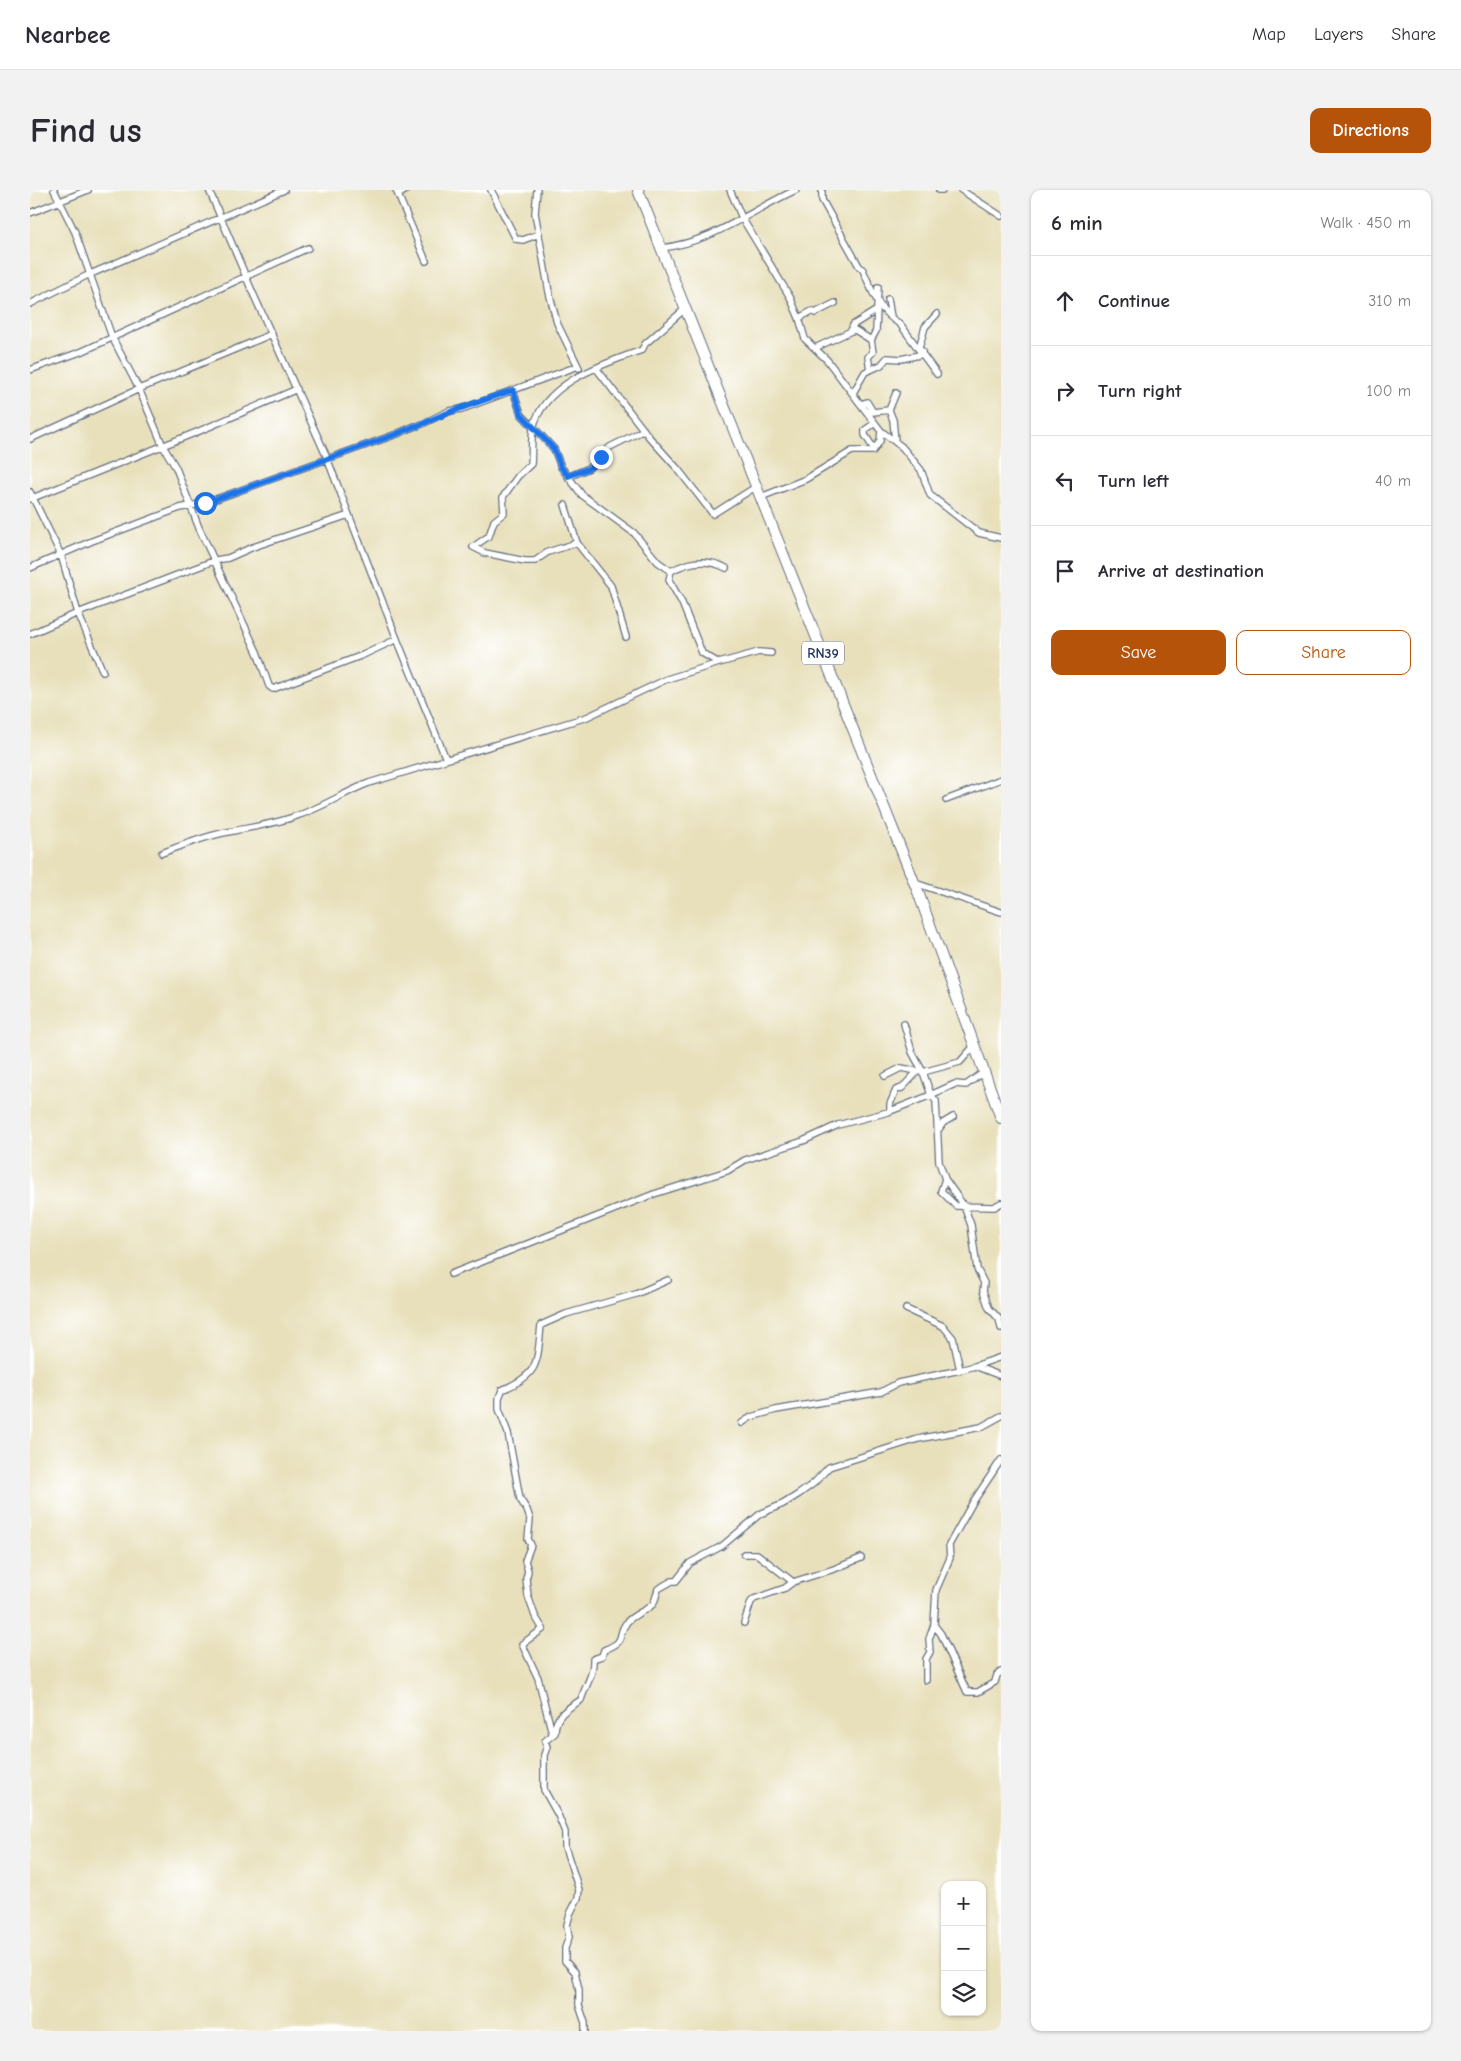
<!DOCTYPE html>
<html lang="en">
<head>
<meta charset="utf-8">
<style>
  body { margin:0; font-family:"Comic Neue",sans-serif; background:#f2f2f3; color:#2b2b33 }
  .controls { position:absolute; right:15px; bottom:15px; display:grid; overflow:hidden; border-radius:10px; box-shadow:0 1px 4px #0004 }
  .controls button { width:45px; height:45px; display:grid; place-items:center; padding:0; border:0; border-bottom:1px solid #e1e1e2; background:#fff; color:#2b2b33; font:25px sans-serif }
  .stop { position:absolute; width:15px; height:15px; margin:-11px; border:4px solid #1a73e8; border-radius:50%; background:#fff }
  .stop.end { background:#1a73e8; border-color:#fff; box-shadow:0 1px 5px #0008 }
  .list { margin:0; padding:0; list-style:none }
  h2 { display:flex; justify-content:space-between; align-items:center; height:65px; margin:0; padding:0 20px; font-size:21px }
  h2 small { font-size:16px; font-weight:400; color:#7c7c81 }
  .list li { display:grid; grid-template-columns:32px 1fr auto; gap:15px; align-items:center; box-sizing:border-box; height:90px; padding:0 20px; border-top:1px solid #e1e1e2 }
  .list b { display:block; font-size:19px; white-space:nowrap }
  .list em { font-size:16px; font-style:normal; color:#7c7c81 }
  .actions { display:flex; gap:10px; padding:15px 20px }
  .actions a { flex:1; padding:11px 0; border:1px solid #b45309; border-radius:10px; text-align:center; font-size:18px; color:#b45309 }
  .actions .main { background:#b45309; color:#fff }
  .icon { flex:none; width:28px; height:28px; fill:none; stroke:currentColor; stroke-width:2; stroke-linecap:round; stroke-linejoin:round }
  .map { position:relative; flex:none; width:971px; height:1841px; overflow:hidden; border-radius:10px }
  header { display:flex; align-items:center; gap:30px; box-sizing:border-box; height:70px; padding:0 25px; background:#fff; border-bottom:1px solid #e1e1e2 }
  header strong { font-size:24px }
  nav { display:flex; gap:28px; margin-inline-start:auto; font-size:18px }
  .intro { display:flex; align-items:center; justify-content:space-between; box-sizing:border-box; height:120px; padding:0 30px }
  h1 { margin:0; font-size:35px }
  .button { padding:12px 22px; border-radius:10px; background:#b45309; color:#fff; font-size:18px; font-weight:700 }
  main { display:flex; gap:30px; padding:0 30px }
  aside { flex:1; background:#fff; border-radius:10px; box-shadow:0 1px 4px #0004 }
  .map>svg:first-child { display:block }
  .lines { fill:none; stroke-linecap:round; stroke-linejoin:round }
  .minor-casing { stroke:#636d7f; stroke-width:8 }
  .trunk-casing { stroke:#636d7f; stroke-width:12 }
  .minor { stroke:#fff; stroke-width:5.5 }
  .trunk { stroke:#fff; stroke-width:10 }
  .route { stroke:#1a73e8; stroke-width:6 }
  .labels { text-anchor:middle; stroke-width:4.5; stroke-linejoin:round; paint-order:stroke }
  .shield { fill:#fff; stroke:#5f6d8e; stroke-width:1 }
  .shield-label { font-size:14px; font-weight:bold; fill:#1b2f5e }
</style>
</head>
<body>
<header>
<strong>Nearbee</strong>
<nav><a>Map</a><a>Layers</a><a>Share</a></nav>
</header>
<div class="intro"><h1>Find us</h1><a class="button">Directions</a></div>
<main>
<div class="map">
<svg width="971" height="1841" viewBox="0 0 971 1841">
  <rect width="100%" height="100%" fill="#fff"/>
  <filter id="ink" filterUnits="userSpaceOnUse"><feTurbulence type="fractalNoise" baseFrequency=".02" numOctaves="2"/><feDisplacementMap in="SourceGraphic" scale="10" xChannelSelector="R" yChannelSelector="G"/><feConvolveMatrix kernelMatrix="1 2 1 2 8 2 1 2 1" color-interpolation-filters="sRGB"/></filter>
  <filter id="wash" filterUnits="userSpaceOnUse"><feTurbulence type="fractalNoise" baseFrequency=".0096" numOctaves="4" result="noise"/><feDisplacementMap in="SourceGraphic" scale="20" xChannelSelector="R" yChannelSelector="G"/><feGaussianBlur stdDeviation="1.12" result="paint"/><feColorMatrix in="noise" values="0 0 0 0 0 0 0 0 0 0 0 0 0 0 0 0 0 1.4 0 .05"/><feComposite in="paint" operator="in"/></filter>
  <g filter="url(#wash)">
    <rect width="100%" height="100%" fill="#e8e0bb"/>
  </g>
  <g filter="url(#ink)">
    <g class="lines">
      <defs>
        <path id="minor" d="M24,0L45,42L82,147L109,199L133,256L146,278L169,338L227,462L239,496L243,499L333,465L367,449L416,569
          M179,0L222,101L295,263L367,449
          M366,0L396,71
          M461,0L486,49L493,50L509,44
          M507,0L505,23L519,102L527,133L549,178
          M700,0L712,28L760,107L769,128L775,149L797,170L851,241L872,257L891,280L900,305L949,343L971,348
          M792,0V10L829,76L833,80C842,101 849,122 870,134L907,184
          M909,0H912
          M931,0L971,26
          M368,5L376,0
          M0,23L58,0
          M631,58C684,52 719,21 766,0
          M858,109L861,127
          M0,114L56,86L254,0
          M769,128L782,121L785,123L805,113
          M821,141L825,140L841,150
          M785,158L821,141L823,135L847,120
          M889,158L895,137L907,124
          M566,178L619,247L647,278L683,324L727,296
          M0,180L53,161L278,58
          M840,180L851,175L857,168L871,169L889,165L892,161
          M483,200L491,224L524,259L531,277L552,305L604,343L628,372L641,381L639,390L652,413L672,463L689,473L729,462L741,463
          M823,203L835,182L840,180L838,167L843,162L841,150L846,141L848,97
          M831,214L837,212L843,222L859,220
          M0,249L109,199L242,144
          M865,251L863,230L859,220L866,203
          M844,259L835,245V240L845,233
          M538,287L559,278L580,257L614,240
          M0,302L31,365L48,423L73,482
          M731,307L776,289L822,261H843L850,251L851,241
          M0,309L167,242L267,199
          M535,315L547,353L581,396L596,447
          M547,353L518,362L505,371H495L455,363L443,357L459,346L464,331L474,323L473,307L488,286L501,274C502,263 501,250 503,239C513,193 573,174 612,160L615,154L656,118
          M0,378L62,351L150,318L175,313L367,244L385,236H388L419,221L432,219L548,176
          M641,381C659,371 677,368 696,378
          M0,444L48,423L186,370L198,368L223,357L319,325
          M916,610L971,589
          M132,663C153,655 175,646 198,642C222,637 246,634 269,625C293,617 315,602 339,593L557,527L637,489L689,473
          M885,693L971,722
          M874,834L882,862L893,882L901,905L906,911L909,972L915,989L934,1016L941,1035L947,1079L954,1093L953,1101L959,1118L969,1129L971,1138
          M855,886L871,878L893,882L930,872L944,856
          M860,921V914L866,900L872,898L888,881
          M909,939L913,933L923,927
          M915,989L911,1001L926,1016L964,1017L971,1013
          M421,1084L624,1004L697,981L715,970L773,951L808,935L858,922L896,907L925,894L936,895L954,882
          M876,1119L913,1136L923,1148L930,1180L945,1176L971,1186
          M945,1176L971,1167
          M712,1233L721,1227L746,1220L851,1202L868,1193L930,1180
          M714,1364H727L763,1392
          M714,1433L721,1412L724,1409L755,1398L763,1392L804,1379L831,1368
          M904,1435L911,1444L937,1502H948L965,1492L967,1485L971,1482
          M896,1490V1469L900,1462L899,1449L904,1435L906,1400L920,1368L919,1355L943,1312L971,1270
          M522,1543L508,1488L492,1454L513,1439L505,1426L498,1406L496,1389L498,1381L495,1371L501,1355L498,1349L500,1329L497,1320L490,1309L478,1243L469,1219V1208L472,1200C510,1184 507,1173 511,1135L536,1124L606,1104L638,1090
          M555,1841V1833L549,1815V1800L545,1782L535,1771V1758L539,1747L537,1735L540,1724L548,1708L549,1700L535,1657V1642L528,1625L514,1600V1565L517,1557L515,1551L525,1543C524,1526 538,1518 551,1510C555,1496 564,1485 563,1469L572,1466L574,1460C599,1450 585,1447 597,1432C604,1424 616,1421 623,1414C625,1411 627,1403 628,1399L642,1391H646L660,1373L692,1356L730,1324L753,1314L769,1304L784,1293L799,1277L888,1249L951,1237L971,1226"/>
        <path id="trunk" d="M608,0L888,702L971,928"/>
      </defs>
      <use href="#minor" class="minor-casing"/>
      <use href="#trunk" class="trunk-casing"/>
      <use href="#minor" class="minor"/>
      <use href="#trunk" class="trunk"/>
    </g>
  </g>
  <g class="lines" filter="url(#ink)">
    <path class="route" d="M175,313L367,244L385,236H388C419,221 451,211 483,200L491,224L524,259L531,277L538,286L560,278L571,267"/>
  </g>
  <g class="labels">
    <rect class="shield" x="772" y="451.5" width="42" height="23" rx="4"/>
    <g class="shield-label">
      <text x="793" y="468">RN39</text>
    </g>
  </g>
</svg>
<div class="controls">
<button>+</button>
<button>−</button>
<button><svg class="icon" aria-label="layers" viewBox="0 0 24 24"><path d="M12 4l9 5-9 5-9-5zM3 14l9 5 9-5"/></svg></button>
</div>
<div class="stop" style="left:175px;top:313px"></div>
<div class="stop end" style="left:571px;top:267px"></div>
</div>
<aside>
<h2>6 min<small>Walk · 450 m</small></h2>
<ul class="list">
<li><svg class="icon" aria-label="ahead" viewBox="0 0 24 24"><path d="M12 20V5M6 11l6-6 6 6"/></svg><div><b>Continue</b></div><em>310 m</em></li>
<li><svg class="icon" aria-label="right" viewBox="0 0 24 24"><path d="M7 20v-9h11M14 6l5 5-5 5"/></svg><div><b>Turn right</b></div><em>100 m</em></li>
<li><svg class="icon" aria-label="left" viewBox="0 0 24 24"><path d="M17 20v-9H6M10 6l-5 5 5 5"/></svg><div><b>Turn left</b></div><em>40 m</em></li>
<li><svg class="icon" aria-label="arrive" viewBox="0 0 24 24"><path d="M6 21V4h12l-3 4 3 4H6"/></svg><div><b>Arrive at destination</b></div></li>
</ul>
<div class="actions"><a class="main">Save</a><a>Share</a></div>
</aside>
</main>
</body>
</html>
